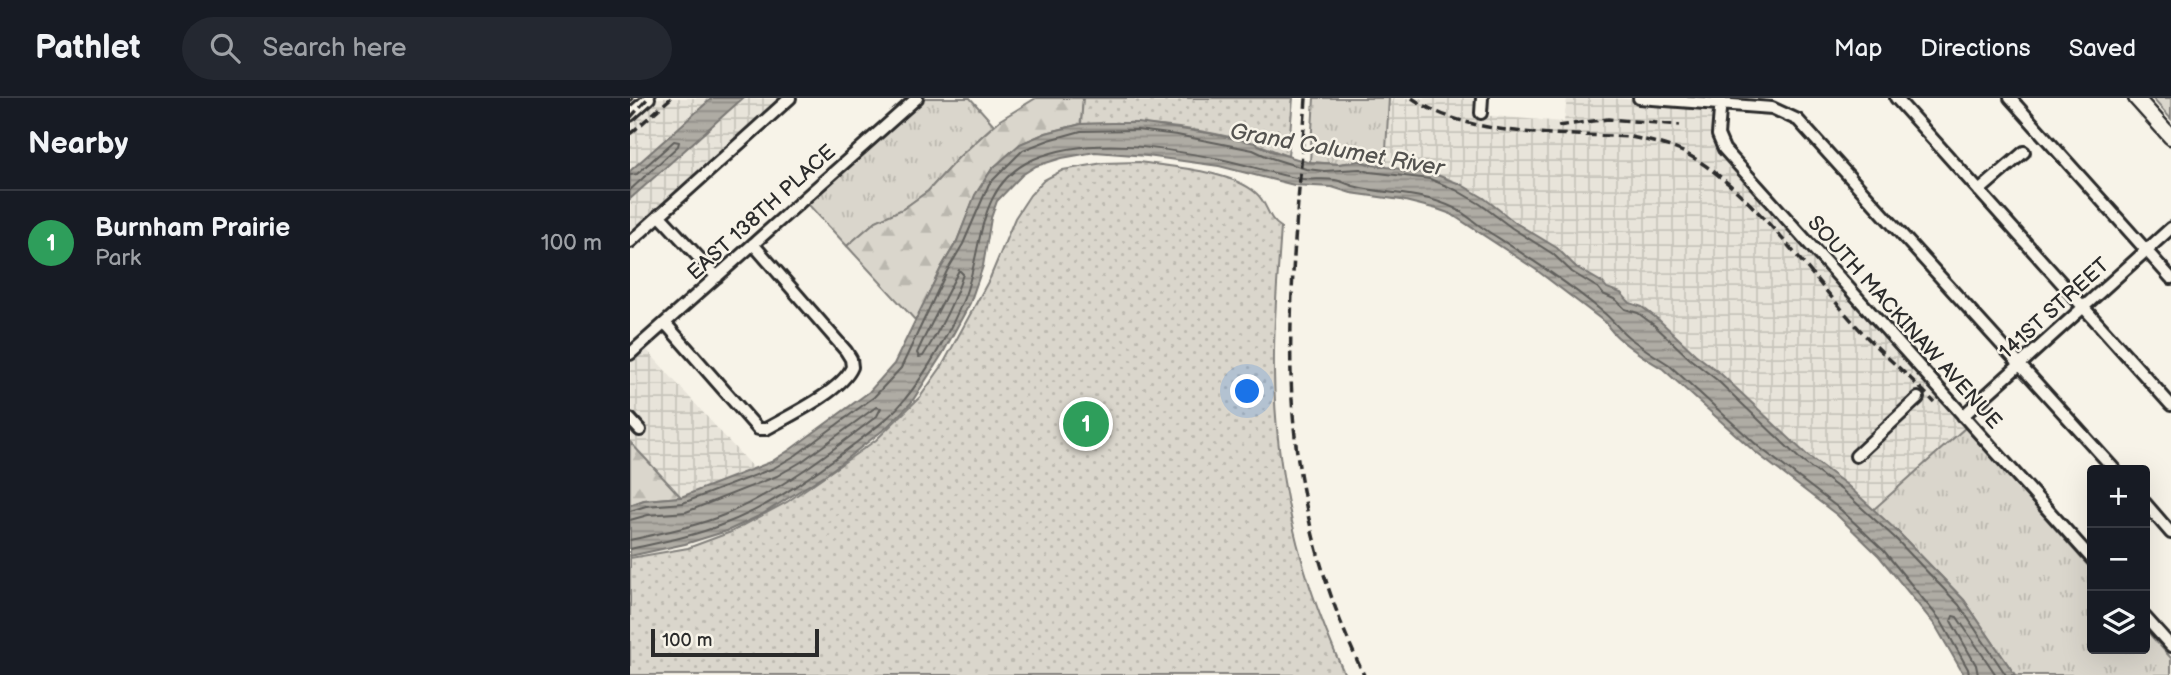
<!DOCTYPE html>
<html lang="en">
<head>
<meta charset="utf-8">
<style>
  body { margin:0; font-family:"Balsamiq Sans",sans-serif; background:#242831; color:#f1f3f6 }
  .controls { position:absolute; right:21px; bottom:21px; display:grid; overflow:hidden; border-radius:7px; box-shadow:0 7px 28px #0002 }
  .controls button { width:63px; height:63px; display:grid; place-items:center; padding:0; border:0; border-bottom:2px solid #363941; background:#171b24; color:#f1f3f6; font:35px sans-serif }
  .scale { position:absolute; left:21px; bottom:18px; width:168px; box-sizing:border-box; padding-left:7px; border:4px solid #2b2b2b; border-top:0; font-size:19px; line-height:24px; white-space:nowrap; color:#2b2b2b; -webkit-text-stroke:5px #f7f3e8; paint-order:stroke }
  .you { position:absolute; left:618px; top:294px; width:24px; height:24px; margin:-18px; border:5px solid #fff; border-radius:50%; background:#1a73e8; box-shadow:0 0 0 10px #1a73e833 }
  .badge { display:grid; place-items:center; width:46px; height:46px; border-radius:50%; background:#d1495b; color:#fff; font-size:23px; font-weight:700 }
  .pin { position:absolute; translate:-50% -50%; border:4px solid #fff; box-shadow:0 2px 7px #0006 }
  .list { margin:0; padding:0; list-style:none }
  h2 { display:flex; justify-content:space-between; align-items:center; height:91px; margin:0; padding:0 28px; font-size:30px }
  h2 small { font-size:23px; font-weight:400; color:#9ea1a6 }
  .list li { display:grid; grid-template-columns:46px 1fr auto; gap:21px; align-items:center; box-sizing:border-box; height:105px; padding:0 28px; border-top:2px solid #363941 }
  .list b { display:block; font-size:26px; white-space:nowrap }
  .list p { margin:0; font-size:23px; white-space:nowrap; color:#9ea1a6 }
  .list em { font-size:23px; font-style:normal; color:#9ea1a6 }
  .icon { flex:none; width:38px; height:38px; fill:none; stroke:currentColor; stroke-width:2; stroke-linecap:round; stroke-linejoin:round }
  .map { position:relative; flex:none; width:1541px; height:577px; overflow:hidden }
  header { display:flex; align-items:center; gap:42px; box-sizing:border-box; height:98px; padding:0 35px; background:#171b24; border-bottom:2px solid #363941 }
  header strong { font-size:33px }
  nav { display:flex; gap:38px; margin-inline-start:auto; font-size:24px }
  .search { width:490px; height:63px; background:#242831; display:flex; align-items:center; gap:18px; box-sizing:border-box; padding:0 24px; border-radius:38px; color:#9ea1a6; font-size:26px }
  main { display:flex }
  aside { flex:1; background:#171b24 }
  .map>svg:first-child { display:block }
  .industrial { fill:url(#industrial-grid) }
  .grass { fill:url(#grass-tufts); stroke:#82807c; stroke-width:2 }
  .forest { fill:url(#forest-firs); stroke:#82807c; stroke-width:2 }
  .park { fill:url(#park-dots); stroke:#82807c; stroke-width:2 }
  .water { fill:url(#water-rules); stroke:#7a7874; stroke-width:2 }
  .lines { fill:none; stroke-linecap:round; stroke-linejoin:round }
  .shore { stroke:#605f5b; stroke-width:2 }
  .minor-casing { stroke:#2b2b2b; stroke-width:16 }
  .major-casing { stroke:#2b2b2b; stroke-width:19 }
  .minor { stroke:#f7f3e8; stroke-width:10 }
  .major { stroke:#f7f3e8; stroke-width:14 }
  .rail { stroke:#2b2b2b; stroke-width:3.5; stroke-dasharray:10 5; stroke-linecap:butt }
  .labels { text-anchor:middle; stroke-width:5; stroke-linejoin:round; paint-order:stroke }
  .street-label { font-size:21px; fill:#2b2b2b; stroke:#f7f3e8 }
  .water-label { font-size:23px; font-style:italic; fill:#53524f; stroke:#f7f3e8 }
</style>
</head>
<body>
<header>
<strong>Pathlet</strong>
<div class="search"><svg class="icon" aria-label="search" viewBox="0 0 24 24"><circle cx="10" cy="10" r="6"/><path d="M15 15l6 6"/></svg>Search here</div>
<nav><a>Map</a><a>Directions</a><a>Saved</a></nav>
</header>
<main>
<aside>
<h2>Nearby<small></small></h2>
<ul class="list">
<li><span class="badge" style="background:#2e9e5b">1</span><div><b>Burnham Prairie</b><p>Park</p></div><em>100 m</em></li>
</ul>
</aside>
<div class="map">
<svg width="1541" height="577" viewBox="0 0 1541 577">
  <defs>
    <pattern id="industrial-grid" width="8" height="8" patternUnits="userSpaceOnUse" patternTransform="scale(1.75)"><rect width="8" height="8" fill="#e8e4da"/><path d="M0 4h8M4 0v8" fill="none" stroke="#c7c4bb"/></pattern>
    <pattern id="grass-tufts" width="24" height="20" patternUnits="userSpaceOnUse" patternTransform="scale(1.75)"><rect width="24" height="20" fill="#dad6cc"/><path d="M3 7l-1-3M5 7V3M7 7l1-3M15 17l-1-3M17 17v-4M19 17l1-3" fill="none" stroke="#bbb8af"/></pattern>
    <pattern id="forest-firs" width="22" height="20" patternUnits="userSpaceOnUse" patternTransform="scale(1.75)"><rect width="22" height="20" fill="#dad6cc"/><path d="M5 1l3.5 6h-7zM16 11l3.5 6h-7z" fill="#bbb8af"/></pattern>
    <pattern id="park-dots" width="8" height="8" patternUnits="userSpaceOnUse" patternTransform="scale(1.75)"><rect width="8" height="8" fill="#dad6cc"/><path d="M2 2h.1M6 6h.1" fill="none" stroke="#bbb8af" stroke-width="1.8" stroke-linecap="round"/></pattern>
    <pattern id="water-rules" width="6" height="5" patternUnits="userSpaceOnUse" patternTransform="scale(1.75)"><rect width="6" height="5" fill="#afaca4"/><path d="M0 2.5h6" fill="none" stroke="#8f8c86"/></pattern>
  </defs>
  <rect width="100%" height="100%" fill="#f7f3e8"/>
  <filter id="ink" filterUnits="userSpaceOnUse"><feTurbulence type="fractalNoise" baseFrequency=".0143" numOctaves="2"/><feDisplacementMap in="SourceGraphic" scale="14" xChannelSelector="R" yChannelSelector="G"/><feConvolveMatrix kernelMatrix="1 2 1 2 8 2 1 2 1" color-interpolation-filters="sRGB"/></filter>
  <g filter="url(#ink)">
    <path class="industrial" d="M0,0H158L0,143Z
      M759,0H850L849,17L934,24L937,0H982L1089,8L1087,37L1314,299L1310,303L1335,330L1243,412L1217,387L1178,358L1091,276L1065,256L1029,222L1006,206L1000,205L991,195L976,190L973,185L946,169L927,150L830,86L802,75L755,69Z
      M16,251L123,370L51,399L0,344V265Z"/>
    <path class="grass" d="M294,0H340L364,27L329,59L298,93L273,111L246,123L217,148L177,105Z
      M684,0H759L755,69L730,63L709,66L680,64Z
      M1522,0H1541V21Z
      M1335,330L1462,472V551H1515V531L1541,560V577H1385L1334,502L1268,434L1243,412Z"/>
    <path class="forest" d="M406,0H453L451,26L416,35L390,46L362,71L345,98L327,143L311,170L286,223L217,148L246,123L273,111L298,93L329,59L370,22Z
      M0,344L51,399L14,402L0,407Z"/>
    <path class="park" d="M453,0H663L658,58C646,54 635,48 623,45C567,29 509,24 451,26Z
      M509,64C541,69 601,73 626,95C638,105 637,121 651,129C648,177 643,225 644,273C645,378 671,482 715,577H0V460L58,450L101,434L157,404L246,342L290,299L312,268L360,180L385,120L400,97L414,82L433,72L473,65Z"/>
    <path class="water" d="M82,0H113L0,101V73Z
      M481,25H508L578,35L625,45L641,53L677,64L709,66L730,63L741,67L802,75L830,86L854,100L886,125L927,150L946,169L973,185L977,190L991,195L1000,205L1012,209L1029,222L1065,256L1091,276L1178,358L1217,387L1268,434L1334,502L1385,577H1334L1305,527L1249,458L1207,417L1125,354L1033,271C1018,262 984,241 976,225L905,171L821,116L807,111L771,102L721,95L702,89L664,87L589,68L517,58L465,54L432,60L406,68L392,77L367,103L361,120L353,168L340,205L313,255L281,305L257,329L198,375L131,417L97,433L55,446L0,458V407L14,402L51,399L141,364L161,351L239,294L264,266L311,170L327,143L345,97L362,71L390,46L416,35L451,26Z"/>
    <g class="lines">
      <path class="shore" d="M0,77L7,76L44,43L49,44L48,48L0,92
        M329,172L333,176C324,205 309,233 293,258L289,259L287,255L292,244Z
        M0,413L16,408L53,405L144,370L166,357L244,299L271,270L317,173L333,146L359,86L393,52L419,42L451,33L507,32L547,37L623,52L638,59L676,71L694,73L730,71L740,74L800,81L826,92L850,106L882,130L923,156L942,174L968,190L973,196L986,202L995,211L1008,215L1024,227L1060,261L1087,282L1173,364L1213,393L1264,439L1329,507L1376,577
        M0,422L18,417L56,414L147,378L171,364L246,309L251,310L247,318C199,355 150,393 94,417C64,429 31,435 0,442
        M0,451C32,444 64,438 94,426C142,408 186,375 227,344C244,331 262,318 275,301C296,276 322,230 334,200C354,150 345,87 404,61C460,37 532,50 590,61C615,66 640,75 666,80C678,83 692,80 705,82C711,83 717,86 723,88C757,97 792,94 824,110C836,116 845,125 856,132C896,158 936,183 973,214C983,222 990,233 1001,241C1013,250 1025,258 1038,266L1129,349L1211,412L1254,453L1311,523L1338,571L1339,577
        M1348,577L1346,567L1321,523L1323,518L1327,519L1366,577"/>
      <defs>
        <path id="minor" d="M1009,0L1142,10L1168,22L1485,372
          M1091,0L1088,37L1094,51L1462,461
          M1266,0L1541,307
          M1380,0L1541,180
          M851,15L852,0
          M0,17L19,0
          M1349,93L1394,54
          M29,117L87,179
          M0,144L160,0
          M35,225L128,331H136C159,318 212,293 222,269L221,261L216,253L123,146
          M0,256L287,0
          M1333,318L1541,130
          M0,321L10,332
          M1226,358L1288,300
          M1515,405L1541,435
          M1515,519L1541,548"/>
        <path id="major" d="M1506,0L1541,39"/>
      </defs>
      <use href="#minor" class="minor-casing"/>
      <use href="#major" class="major-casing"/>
      <use href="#minor" class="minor"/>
      <use href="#major" class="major"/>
      <path class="rail" d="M676,0C669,108 654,220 664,328C672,414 696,499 734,577
        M782,0C841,41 932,35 1001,39C1020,43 1039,47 1057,56C1122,92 1180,178 1231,233C1254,258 1281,279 1304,304
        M0,3L3,0
        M0,20L18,0
        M928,28L978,21L1050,27
        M0,36L41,0"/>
    </g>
  </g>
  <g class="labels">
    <g class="street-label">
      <text transform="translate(131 114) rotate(-42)" y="7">EAST 138TH PLACE</text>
      <text transform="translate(1424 210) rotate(-42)" y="7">141ST STREET</text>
      <text transform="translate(1275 224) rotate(48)" y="7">SOUTH MACKINAW AVENUE</text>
    </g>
    <g class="water-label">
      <text transform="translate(707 51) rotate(10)" y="8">Grand Calumet River</text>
    </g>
  </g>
</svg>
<div class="controls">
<button>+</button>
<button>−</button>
<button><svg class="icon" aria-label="layers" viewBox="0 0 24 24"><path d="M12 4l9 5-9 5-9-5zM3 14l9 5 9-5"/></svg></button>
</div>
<div class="scale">100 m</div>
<div class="you"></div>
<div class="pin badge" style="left:456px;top:326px;background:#2e9e5b">1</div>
</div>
</main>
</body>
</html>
